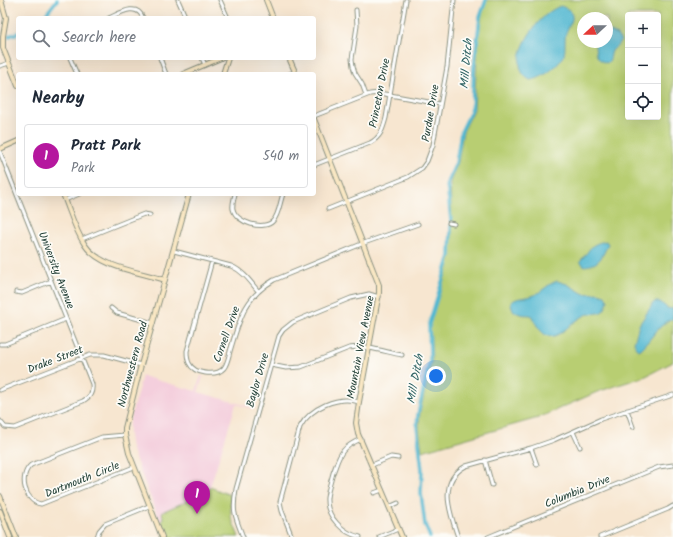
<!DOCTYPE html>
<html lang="en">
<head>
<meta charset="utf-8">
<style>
  body { margin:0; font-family:Kalam,sans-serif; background:#f2f2f3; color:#1f2937 }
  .controls { position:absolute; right:12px; top:12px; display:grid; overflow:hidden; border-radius:4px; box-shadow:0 4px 16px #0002 }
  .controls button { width:36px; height:36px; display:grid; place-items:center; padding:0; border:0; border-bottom:1px solid #e0e1e3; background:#fff; color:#1f2937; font:20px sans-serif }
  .compass { position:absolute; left:577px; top:12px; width:36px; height:36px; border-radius:50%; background:#fff; box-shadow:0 4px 16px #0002; rotate:248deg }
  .you { position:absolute; left:436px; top:376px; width:14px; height:14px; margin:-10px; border:3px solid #fff; border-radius:50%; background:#1a73e8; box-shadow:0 0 0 6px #1a73e833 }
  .badge { display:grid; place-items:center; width:26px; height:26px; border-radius:50%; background:#b5179e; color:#fff; font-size:13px; font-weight:700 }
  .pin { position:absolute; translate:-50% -33px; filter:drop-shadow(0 1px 2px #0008) }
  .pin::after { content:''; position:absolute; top:21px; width:14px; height:12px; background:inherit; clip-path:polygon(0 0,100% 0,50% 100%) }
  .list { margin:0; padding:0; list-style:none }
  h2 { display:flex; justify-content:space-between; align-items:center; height:52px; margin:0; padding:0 16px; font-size:17px }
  h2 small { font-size:13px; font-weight:400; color:#747a83 }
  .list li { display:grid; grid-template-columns:26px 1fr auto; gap:12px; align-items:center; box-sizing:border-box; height:64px; margin:0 8px 8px; padding:0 8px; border:1px solid #e0e1e3; border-radius:4px }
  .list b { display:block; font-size:15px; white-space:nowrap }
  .list p { margin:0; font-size:13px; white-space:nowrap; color:#747a83 }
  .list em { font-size:13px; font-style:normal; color:#747a83 }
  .icon { flex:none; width:22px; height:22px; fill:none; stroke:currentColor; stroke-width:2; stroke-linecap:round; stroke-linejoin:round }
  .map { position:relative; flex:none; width:673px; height:537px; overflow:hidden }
  .search { position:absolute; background:#fff; box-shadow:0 4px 16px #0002; left:16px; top:16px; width:300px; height:44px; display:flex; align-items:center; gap:10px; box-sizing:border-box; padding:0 14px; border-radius:4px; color:#747a83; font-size:15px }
  .panel { position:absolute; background:#fff; box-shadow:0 4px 16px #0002; left:16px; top:72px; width:300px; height:124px; border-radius:4px }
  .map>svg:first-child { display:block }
  .built { fill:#f4cfdd }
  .green { fill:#b8ce72; stroke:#6c8653; fill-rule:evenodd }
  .water { fill:#52b8d1; stroke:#387a82 }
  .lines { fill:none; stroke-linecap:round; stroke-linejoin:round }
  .canal { stroke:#52b8d1; stroke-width:3.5 }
  .street-casing { stroke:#8b9282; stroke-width:5 }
  .secondary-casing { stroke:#8b9282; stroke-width:6 }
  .street { stroke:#fff; stroke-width:3 }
  .secondary { stroke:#f9e7c3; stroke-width:4 }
  .labels { text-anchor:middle; stroke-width:3.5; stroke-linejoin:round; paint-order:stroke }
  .street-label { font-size:11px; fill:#1f3d34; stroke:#fdfcf7 }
  .water-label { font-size:12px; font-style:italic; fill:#2e6263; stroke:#fdfcf7 }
</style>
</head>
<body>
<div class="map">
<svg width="673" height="537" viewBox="0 0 673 537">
  <rect width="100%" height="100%" fill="#fdfcf7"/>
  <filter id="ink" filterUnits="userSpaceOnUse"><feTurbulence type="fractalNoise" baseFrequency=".025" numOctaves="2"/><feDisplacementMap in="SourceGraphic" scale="8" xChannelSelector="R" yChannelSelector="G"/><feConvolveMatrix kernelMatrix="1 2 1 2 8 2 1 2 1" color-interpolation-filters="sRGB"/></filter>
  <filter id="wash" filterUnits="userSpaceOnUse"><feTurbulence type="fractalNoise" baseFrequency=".012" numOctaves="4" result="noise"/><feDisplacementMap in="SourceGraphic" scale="16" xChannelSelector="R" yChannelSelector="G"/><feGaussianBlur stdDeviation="0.9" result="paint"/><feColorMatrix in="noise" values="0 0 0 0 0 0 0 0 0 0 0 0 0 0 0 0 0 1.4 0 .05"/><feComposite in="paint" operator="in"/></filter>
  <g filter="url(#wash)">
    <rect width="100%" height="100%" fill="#f7e6d0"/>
    <path class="built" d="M142,376L196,391L201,376H203L198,392L255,408L254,409L236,404L210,487L207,492L162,512L163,517L161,524L131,448L129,435V423Z"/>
    <path class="green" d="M487,0H673V362L646,376L597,392L538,418L422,451L419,428L420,412L432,360L430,324L451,258L452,228L450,182L458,162L463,132L474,110L478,41L482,14ZM628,15H658V117H628ZM583,18H607V42H583Z
      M210,487L230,495L231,517L239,537H165L161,524L163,517L162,512L207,492Z"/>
    <path class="water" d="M561,6C565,8 570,9 571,13C575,20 568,26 566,33C564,40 566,48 564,55C560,65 541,80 530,80C502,65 538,12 561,6Z
      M607,30L617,35L621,41C619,46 615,47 612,51C610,56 611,60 607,63C596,61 595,52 595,42H607Z
      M606,241L608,244C602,257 600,265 584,266L580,261C592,249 587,245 606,241Z
      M557,281L567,284L584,294L598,293L605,295L608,301C603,320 594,309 582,317C558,332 550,353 531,315C522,315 510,314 511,302C518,297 524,298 532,296C541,293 546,285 557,281Z
      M654,302H660L667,308L673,309V319C658,324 652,339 641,349L638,350L634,343L639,325Z"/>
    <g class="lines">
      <path class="canal" d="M43,18L57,0
        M9,36L18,33
        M451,221L447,183L456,163L461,132L472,109L474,67L480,17L486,0
        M430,537L425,525L421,493L422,470L417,426L418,414L430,359L429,324L450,256L451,226"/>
    </g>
  </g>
  <g filter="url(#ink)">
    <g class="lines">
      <defs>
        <path id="street" d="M178,0L186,18
          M220,0L228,18
          M356,10L357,26L352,59L353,66L355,73L362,84L366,95
          M109,18C120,13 137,2 143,18
          M70,58L77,74
          M160,58L166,74
          M202,58L205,65
          M0,66L9,63
          M289,74L295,72
          M314,116L370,94L379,93L440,104
          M0,152L92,384C93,393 90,397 83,401L15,428L5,427L0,421
          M314,165L370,143C381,137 383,129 386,118L406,0
          M235,194C234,199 232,204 233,209C236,223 264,231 273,221C279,215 280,202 283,194
          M65,200L79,194
          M328,209L408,177L422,168L427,161L433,145L447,67L454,0
          M449,223L454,224
          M82,239L144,214L150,215
          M174,251L231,266C243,271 250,281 258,291
          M212,261L187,351C187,355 187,359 189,363C194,374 216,377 224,368C228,363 229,354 231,348C240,318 245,297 274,280L364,243L418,224
          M16,292L22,293L51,281
          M111,308L117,313L153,323
          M0,344H5L66,319
          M271,365L286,368L301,367L349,348C367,345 385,352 402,355
          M0,390L90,355H104L141,365
          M627,410L633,427
          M573,432L580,447
          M125,435L102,437L31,465C18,476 25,502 41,504L134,467
          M531,448L537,465
          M485,460L492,485
          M372,465L391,457L398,458
          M374,493L382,490
          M389,507L398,503
          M97,537L99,531L105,524L149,506
          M243,537C235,516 232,512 236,489L279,336L283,330L293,322L351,298L369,294L379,297
          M292,537L282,511L280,502L300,427C310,408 338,395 359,402
          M360,537C343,533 326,517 327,498C328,489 331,481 333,473C336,466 338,457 343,451C348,445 354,442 361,439
          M379,537L398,529
          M458,537C450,513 437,481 466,466L531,448L554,440L601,419L673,395
          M488,537L659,467L673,465
          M600,537L668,509L673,506"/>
        <path id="secondary" d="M1,0L6,18L3,36V48L18,86
          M266,0L273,18
          M289,58L296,74
          M183,74L221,58
          M223,74L228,58
          M314,119L379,285V293L359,402L356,423L358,434L402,537
          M0,149L18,141
          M63,194C70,211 75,230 85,245C100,268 141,272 165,280
          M0,496L16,537
          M0,511L10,537
          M162,537L129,453L125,435V428L141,365L189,194"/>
      </defs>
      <use href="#street" class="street-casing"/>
      <use href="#secondary" class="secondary-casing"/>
      <use href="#street" class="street"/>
      <use href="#secondary" class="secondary"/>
    </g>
  </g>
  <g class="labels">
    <g class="street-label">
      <text transform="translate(379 93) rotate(-79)" y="4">Princeton Drive</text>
      <text transform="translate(430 113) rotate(-80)" y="4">Purdue Drive</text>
      <text transform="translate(57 270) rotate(69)" y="4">University Avenue</text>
      <text transform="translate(226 334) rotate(-70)" y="4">Cornell Drive</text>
      <text transform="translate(360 347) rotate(-79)" y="4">Mountain View Avenue</text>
      <text transform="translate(55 359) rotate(-21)" y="4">Drake Street</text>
      <text transform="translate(132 364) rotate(-75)" y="4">Northwestern Road</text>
      <text transform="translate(257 380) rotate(-74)" y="4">Baylor Drive</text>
      <text transform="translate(82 479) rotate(-22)" y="4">Dartmouth Circle</text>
      <text transform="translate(577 491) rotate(-22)" y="4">Columbia Drive</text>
    </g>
    <g class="water-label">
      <text transform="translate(466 64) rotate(-85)" y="4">Mill Ditch</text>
      <text transform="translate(415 379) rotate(-80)" y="4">Mill Ditch</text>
    </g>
  </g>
</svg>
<div class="controls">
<button>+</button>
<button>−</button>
<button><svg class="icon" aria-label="locate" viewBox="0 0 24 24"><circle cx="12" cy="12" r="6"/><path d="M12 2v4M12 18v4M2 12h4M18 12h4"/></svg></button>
</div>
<svg class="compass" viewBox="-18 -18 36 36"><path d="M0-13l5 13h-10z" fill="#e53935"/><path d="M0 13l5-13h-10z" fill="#747a83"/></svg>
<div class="you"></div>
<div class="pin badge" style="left:197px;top:514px">1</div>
<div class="search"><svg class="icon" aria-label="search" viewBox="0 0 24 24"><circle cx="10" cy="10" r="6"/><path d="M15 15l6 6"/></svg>Search here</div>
<section class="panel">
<h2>Nearby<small></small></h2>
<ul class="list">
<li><span class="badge">1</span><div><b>Pratt Park</b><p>Park</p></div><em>540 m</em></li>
</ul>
</section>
</div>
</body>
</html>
